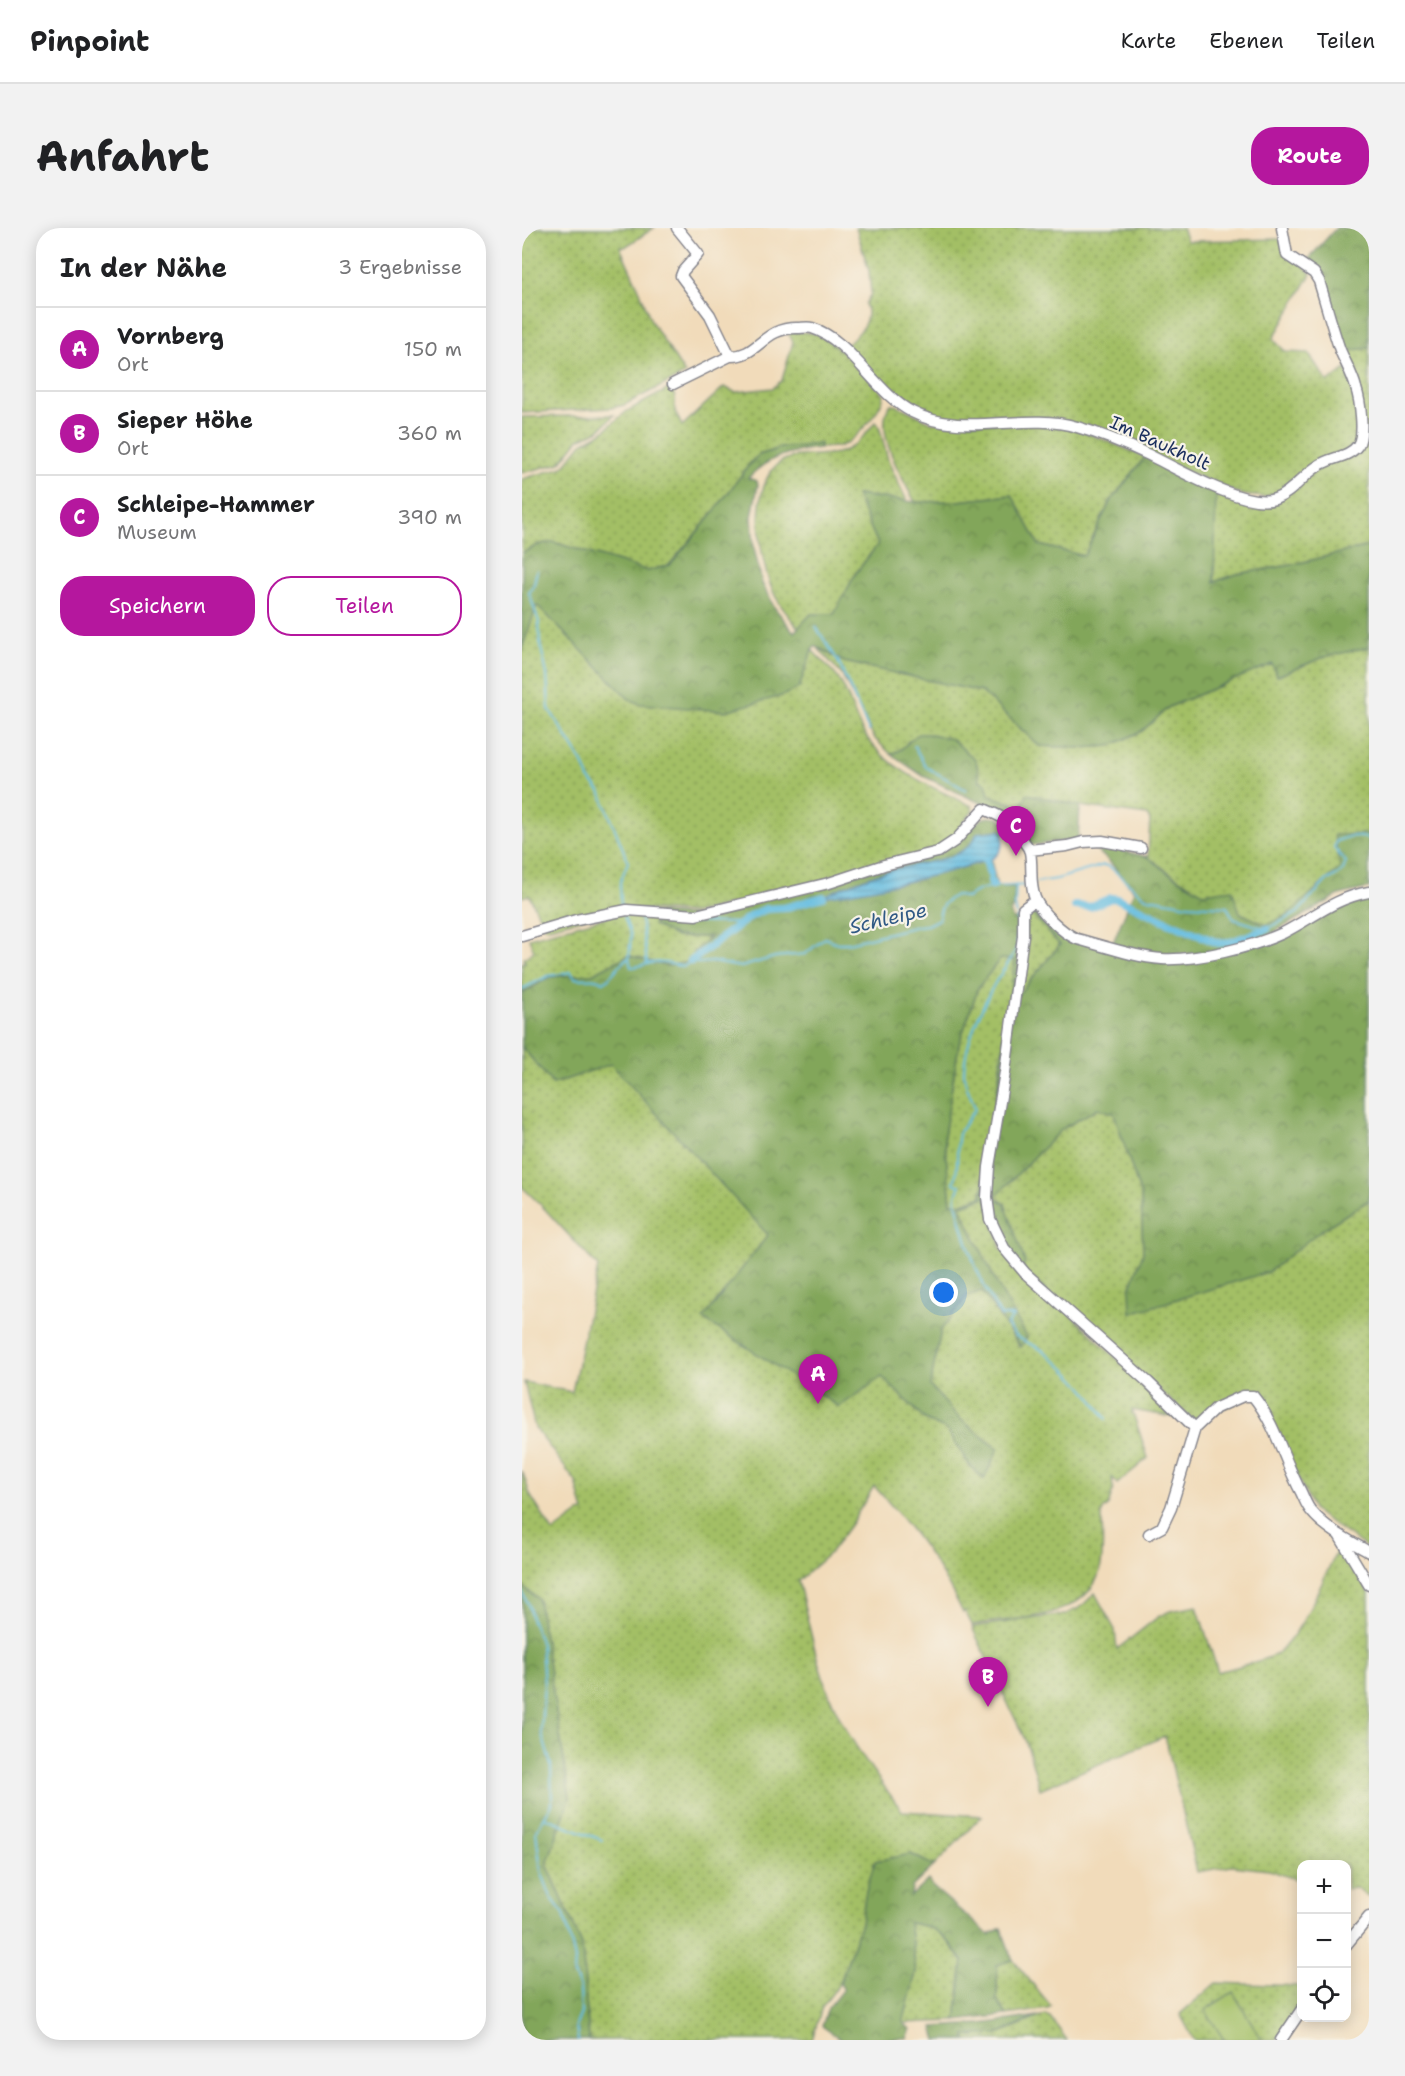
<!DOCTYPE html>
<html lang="de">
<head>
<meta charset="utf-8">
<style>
  body { margin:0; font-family:"Shantell Sans",sans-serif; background:#f2f2f2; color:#202124 }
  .controls { position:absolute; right:18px; bottom:18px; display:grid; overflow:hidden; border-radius:12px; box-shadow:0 3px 15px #0003 }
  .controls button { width:54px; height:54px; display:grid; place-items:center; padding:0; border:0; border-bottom:2px solid #e0e0e0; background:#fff; color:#202124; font:30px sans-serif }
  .you { position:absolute; left:422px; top:1065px; width:21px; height:21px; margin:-15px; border:4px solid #fff; border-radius:50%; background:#1a73e8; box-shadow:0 0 0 9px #1a73e833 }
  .badge { display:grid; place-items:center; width:39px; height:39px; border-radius:50%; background:#b5179e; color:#fff; font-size:20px; font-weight:700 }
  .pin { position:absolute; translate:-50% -50px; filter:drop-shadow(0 2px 3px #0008) }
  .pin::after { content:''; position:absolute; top:32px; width:21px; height:18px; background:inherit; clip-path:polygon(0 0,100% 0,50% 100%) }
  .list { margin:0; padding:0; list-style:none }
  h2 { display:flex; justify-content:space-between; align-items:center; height:78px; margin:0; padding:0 24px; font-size:26px }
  h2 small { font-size:20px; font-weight:400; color:#757577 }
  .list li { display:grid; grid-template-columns:39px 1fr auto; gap:18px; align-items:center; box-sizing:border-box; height:84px; padding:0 24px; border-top:2px solid #e0e0e0 }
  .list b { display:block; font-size:22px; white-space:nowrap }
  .list p { margin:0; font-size:20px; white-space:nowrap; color:#757577 }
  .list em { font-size:20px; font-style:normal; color:#757577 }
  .actions { display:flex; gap:12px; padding:18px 24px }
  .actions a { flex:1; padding:14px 0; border:2px solid #b5179e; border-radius:24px; text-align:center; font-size:21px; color:#b5179e }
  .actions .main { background:#b5179e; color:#fff }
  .icon { flex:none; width:33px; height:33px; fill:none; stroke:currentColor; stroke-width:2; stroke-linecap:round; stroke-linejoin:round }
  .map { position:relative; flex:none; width:847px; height:1812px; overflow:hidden; border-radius:24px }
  header { display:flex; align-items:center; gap:36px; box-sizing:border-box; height:84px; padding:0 30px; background:#fff; border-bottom:2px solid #e0e0e0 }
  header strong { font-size:28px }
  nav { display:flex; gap:33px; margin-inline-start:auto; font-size:21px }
  .intro { display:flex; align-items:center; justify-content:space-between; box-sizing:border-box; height:144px; padding:0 36px }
  h1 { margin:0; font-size:42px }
  .button { padding:15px 27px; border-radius:24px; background:#b5179e; color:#fff; font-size:21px; font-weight:700 }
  main { display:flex; gap:36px; padding:0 36px }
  aside { flex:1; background:#fff; border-radius:24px; box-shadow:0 3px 15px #0003 }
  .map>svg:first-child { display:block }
  .green { fill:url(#green-dots); stroke:#5f7762; stroke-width:1.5 }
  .forest { fill:url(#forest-crowns); stroke:#4e6a5c; stroke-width:1.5; fill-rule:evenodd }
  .pitch { fill:#a3bf65; stroke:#5f7762; stroke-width:1.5 }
  .water { fill:url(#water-rules); stroke:#3e769f; stroke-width:1.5 }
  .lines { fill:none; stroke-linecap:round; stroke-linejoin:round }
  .stream { stroke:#62bce0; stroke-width:2 }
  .canal { stroke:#62bce0; stroke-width:8 }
  .minor-casing { stroke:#86858c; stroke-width:13 }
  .minor { stroke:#fff; stroke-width:10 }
  .labels { text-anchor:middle; stroke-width:4.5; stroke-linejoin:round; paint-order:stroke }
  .street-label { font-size:18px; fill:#1b2f5e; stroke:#f7f3e8 }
  .water-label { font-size:20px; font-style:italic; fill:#305985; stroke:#f7f3e8 }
</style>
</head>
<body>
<header>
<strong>Pinpoint</strong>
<nav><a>Karte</a><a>Ebenen</a><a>Teilen</a></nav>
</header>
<div class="intro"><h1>Anfahrt</h1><a class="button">Route</a></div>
<main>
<aside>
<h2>In der Nähe<small>3 Ergebnisse</small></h2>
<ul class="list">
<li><span class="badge">A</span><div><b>Vornberg</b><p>Ort</p></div><em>150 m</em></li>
<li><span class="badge">B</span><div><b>Sieper Höhe</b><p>Ort</p></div><em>360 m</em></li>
<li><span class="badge">C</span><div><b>Schleipe-Hammer</b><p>Museum</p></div><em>390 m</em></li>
</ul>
<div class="actions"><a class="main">Speichern</a><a>Teilen</a></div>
</aside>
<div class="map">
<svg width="847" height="1812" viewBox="0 0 847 1812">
  <defs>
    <pattern id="green-dots" width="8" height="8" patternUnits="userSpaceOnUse" patternTransform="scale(1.5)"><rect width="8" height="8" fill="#a3bf65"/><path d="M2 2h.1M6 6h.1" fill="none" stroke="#849c56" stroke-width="1.8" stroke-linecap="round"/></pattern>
    <pattern id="forest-crowns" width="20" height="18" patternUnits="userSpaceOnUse" patternTransform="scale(1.5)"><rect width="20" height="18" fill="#82a65a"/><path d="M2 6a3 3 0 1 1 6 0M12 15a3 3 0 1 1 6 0" fill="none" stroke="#6a884e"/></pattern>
    <pattern id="water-rules" width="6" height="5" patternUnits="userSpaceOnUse" patternTransform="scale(1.5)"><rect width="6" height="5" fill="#62bce0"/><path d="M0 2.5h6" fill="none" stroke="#5099b9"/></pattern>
  </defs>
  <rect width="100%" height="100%" fill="#f7f3e8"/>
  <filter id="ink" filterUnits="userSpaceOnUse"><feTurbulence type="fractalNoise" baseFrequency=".0167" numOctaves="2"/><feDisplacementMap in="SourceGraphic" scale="12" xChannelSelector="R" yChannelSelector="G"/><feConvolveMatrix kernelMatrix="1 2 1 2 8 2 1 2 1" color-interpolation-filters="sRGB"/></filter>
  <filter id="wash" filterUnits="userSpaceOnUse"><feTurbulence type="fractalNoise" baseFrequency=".008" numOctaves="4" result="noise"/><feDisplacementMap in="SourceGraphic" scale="24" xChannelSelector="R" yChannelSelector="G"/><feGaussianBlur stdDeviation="1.35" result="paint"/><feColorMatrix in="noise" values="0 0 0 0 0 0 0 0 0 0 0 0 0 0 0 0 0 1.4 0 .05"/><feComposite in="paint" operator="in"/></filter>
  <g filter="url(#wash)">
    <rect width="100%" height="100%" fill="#f1dbba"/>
    <path class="green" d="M0,0H132L103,19H98L118,63L129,93L163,146L102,177L89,180L0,185Z
      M334,0H660L665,13L758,11L789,46L751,111L764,124L786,125L806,154L824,141L831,161L838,205L832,217L766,261L743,269L721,267L547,194L431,193L396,183L376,171L318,115L326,116C337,106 350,92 343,76L349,66L347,43Z
      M266,104C274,104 283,104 290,105C310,108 347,151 362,166C360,182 335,210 321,217C314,220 305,219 298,220L297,216L258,220L237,227L229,234L191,285L147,337L126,343L31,314L18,316L0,325V251L41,239L60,215L79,205L105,183L150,159L153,170V183L160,198L202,159L213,164L251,160L260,152L271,114Z
      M847,120V318L769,337L715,346L692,354V265L744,276L795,242L842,214L823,123Z
      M369,176H372L409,194L523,196L555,201L623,229L588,274L562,328L517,317L489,267L436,273L393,274C381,252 349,199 369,176Z
      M92,187L77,202L57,211L38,235L0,245V189Z
      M353,194L357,198L367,235L385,273L334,267L356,316L334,345L312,386H289L277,401C267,388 255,375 249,359C237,328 226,254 260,233C278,223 300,230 319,224C334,219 344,206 353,194Z
      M15,376L107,471L277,460L290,422C299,432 311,442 318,453C329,470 332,491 343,507C367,543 413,560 450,578L451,583L440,595L442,600L415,622L306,652L173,685L105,680L23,700L7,667L0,669V421Z
      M294,418L322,434L460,464L517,518L558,520L588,518L620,503L647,479L750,435L756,448L802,429L847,419V606L813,608L819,640L764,688L744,697C703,678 662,657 626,629L628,592L625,587L558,578L505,566L500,579L466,567L464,555L458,553L454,533L386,513L382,520L369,526L352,510L320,447Z
      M106,683L139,685L131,697L155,709H188L178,732L145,738L106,728L70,746L27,749L0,765V735L3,734L2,730L12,723L7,710Z
      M509,685L538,717L495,768L504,692Z
      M478,731L493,732L460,969L440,975H429L422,908L437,816L456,760Z
      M0,819L31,856L89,835L247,1007L182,1091L360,1148L405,1193L425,1202L448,1238L462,1251L476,1221L437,1190L407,1159L419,1102L444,1069L459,1062L498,1119L505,1110L475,1056L438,977L464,969L479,1021L658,1190L610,1182L626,1230L595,1256L590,1249L591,1262L586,1278L582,1281L580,1285C580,1302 582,1320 579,1337C569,1394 493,1389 450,1397L443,1383L441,1385C419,1338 387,1296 352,1258L329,1296L308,1325L276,1353C288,1397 295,1445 316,1486C333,1521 358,1552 380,1583L460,1588L412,1638L389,1626L344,1663L339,1695L318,1755L300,1779L290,1812H67L60,1717L25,1636L48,1570L16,1371L0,1358V1242L8,1267L31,1304L57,1285L62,1284L54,1254L13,1200L2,1154L50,1164L76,1039L18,976L0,959Z
      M576,880L592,884L619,968L621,1025L608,1061L798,1003L847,972V1321L792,1283L735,1166L675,1191H670L500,1041L483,976L472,969L540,901Z
      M815,1322H819L847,1364V1669L835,1660L825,1661L824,1636H780L779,1653L747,1642L710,1638L675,1644L643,1508L518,1561L504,1514L450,1399L544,1386L559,1379L573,1365L593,1402L595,1421L636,1389L648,1383L675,1378L696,1444C710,1440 743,1433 754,1426C780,1407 801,1351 815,1322Z
      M387,1695C418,1699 424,1709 441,1734L434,1793L381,1795L394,1744Z
      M491,1732L529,1778L526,1781L485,1787L475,1773V1736Z
      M694,1755L779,1758V1774L755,1812H672L658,1786Z
      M523,1787L528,1789L545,1812H444L443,1808L476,1806Z"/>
    <path class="forest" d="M814,0H847V120L823,123L799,48L783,35Z
      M298,216V220C269,223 247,228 226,250L235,253L236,257L230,289L232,320L240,355L252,379L272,404L289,386H312L334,345L356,316L334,267L393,274L436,273L490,267L517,317L562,328L588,274L623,229L694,262L692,354L715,346L769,337L847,318V419L802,429L755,448L750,436L647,479L620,503L588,518L558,520L517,518L460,464L322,434L294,418L290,422L277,460L260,468L203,483L118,476L107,471L15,377L0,421V325L18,316L31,314L126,343L148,337L191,285L229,234L237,227L258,220Z
      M396,506H409L430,511L454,533L458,553L464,555L467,567L499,579L505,566L558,578L556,612L509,617L482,586L401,548L369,526C381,523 386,513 396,506Z
      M466,589L476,590L490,600L482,606L480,603L453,611C439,633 396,635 373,641C348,647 325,656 303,668L381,655L469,632L475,658L493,659L492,678L488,684L491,692L495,690L499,694L495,768L538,717L509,685L513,681L541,707L639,734L745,714L826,672L847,667V972L798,1003L746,1044L609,1085L608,1061L621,1025L619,968L592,885L576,880L540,901L473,969L483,976L503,1034L500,1041L482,1020L464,969L438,978L475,1056L505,1109L499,1119L460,1063L444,1069L419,1102L408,1158L437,1190L476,1221L462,1251L448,1238L425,1202L405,1193L360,1149L317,1179L181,1091L246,1007L89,836L31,856L0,819V766L27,749L70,746L106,727L145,738L177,732L171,725L188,709H155L131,697L139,685L175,688L416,625L460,591ZM478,731L493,732L479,844L460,968L440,975H429L422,908L437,816L456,760Z
      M847,606V660L817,667L740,711L689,724L639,728L590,717L612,663L587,633L569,618L586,619L626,629L645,644L681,665L710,661L718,685L744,697L764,688L818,640L812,607Z
      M0,1358L16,1371L48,1570L25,1636L60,1717L67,1812H0Z
      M389,1626L412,1638L390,1659L389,1668L406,1652L412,1660L467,1707L479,1700L491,1732L475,1737V1773L485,1787L434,1793L441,1733C425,1709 418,1699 387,1695L394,1744L381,1795L389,1801L385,1810L320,1812L300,1798L306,1780L321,1761L318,1755L339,1695L344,1663L353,1633Z
      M516,1788L476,1806L444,1808V1812H415L411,1799L459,1796Z"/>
    <path class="pitch" d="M711,1764L740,1812H702L683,1782Z"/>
    <path class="water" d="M477,602L480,603C484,612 479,625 471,630C416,649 358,660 301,669C323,657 346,649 370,642C396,634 445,635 455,605Z"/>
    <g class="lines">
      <path class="stream" d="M15,342L12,356L7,365L17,394L18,416L25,446L27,481L61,535L67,551L78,563L106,634L98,654L99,679
        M294,399L316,433L347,503
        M392,518L404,539L444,562
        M514,654L535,651L582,637L588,639L621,668L627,670L667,677L705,679L712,691L745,701L775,685L805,652L814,648L821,642L824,634L812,620L814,613L829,608L847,610
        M494,657L493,677L496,693
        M102,689L109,707L107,731
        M119,691L125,735
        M150,694L218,695
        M495,714L496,698
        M495,719C489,733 481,742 473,755C460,778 441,819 442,846C443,859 450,869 453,881C448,889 440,898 437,906C433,922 438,939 432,954L433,956L438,957L434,967V973C443,1014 456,1053 479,1088H491L485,1097C497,1117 511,1113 527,1127C549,1145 569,1167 584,1191
        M0,761L26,748L49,744L53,750C66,753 68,747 82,754C89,749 96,738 104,731H107L109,739C116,739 119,737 125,736C137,732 150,736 161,739L169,733L175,735L191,734L219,739L253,729L283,726L303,710L315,715H326L396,698L405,697L417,691C418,678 423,673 433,667L445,670C462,654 485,659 506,657
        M0,1364L7,1378L10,1393L19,1416L22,1456L19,1503L29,1537L30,1576L14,1603L15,1612L19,1643L29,1669L42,1686L53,1731L52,1747L58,1759L59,1785L54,1797L56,1812
        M22,1589L80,1612"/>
      <path class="canal" d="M464,632L468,646
        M469,653L471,658
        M553,678L568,679L589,670L596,671L648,695L696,715L709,714L745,701
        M169,733L230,687L244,681L262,680L301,669"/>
    </g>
  </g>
  <g filter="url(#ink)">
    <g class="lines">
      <defs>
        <path id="minor" d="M155,0L176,26L161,43L159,48L188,87L208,128
          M151,156L208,128C237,129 240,99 276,100C280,100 286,99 290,100C329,112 353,165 390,184C442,211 501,183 555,199C580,206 604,216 627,227C656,241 723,281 753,271C770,265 781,247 796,238C808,229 827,230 836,217C843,206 838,172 834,160C831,147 823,134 818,122C810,99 804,76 797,53L792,45L765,27L760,0
          M507,622L545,618L561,614L580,613L619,620
          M513,672L501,681V708L483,844L467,939L465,969L468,991L482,1020L503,1045L626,1154L673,1200
          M0,708L54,692L105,682L174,687L307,655L362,637L416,624L434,612L462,581C483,590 489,593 501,612C503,616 507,619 508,624C511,639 507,655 513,670C518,684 541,705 555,711C582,718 612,729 640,731C673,733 731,719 761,705C791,690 812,670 847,664
          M627,1306L640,1299L649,1280L673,1200L694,1180L721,1168H731C754,1196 762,1233 779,1264C782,1270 785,1279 790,1284C804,1301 828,1313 847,1324
          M817,1307L847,1357
          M824,1717L847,1689
          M759,1812L780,1781"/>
      </defs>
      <use href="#minor" class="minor-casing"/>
      <use href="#minor" class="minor"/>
    </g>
  </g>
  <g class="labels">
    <g class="street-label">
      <text transform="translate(638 215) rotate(24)" y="6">Im Baukholt</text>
    </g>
    <g class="water-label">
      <text transform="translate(366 690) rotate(-13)" y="7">Schleipe</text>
    </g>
  </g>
</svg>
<div class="controls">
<button>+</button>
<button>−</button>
<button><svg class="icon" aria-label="locate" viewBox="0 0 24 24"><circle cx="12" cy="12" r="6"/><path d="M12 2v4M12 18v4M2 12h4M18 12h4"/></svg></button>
</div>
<div class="you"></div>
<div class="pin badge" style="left:296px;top:1176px">A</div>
<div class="pin badge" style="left:466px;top:1479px">B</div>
<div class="pin badge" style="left:494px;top:628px">C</div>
</div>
</main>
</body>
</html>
